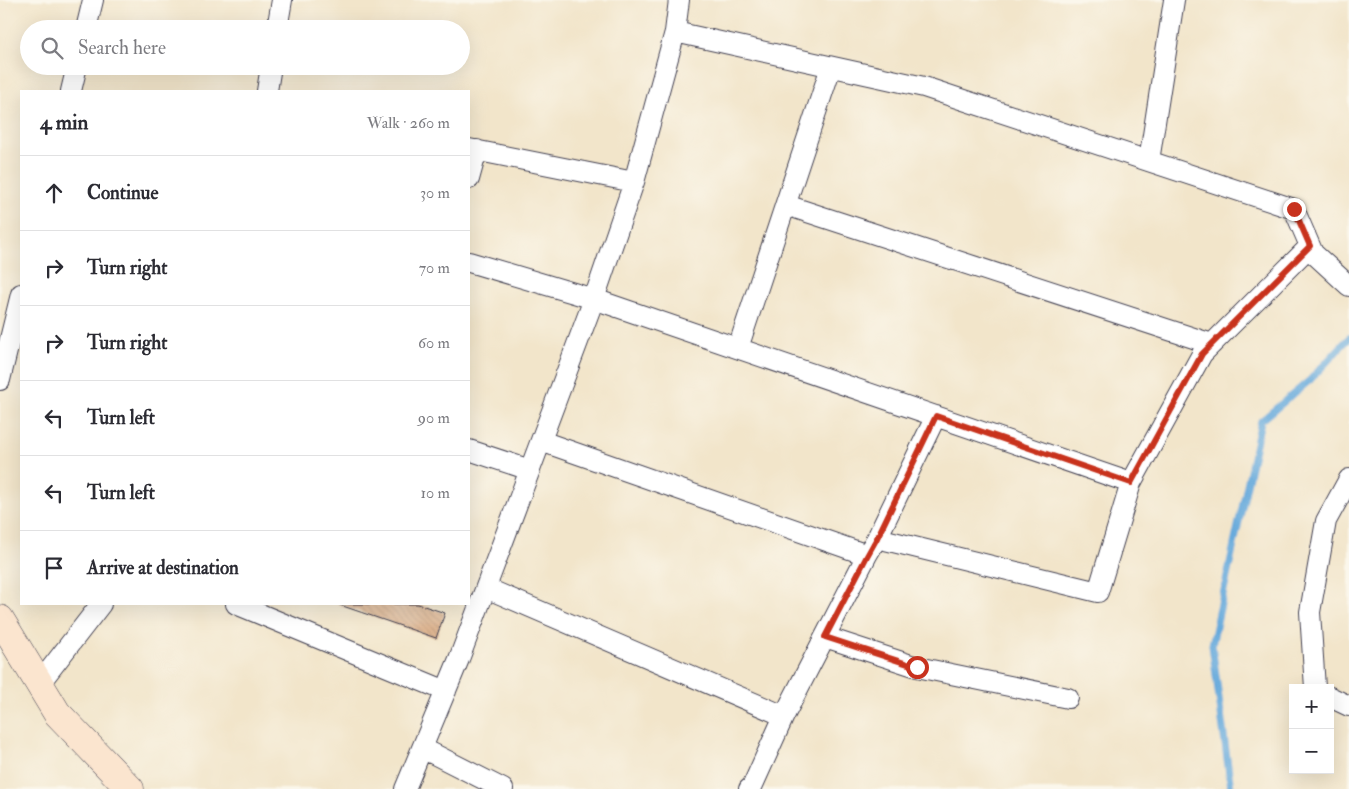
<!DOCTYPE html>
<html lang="en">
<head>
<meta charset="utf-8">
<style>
  body { margin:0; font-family:"IM FELL Double Pica",serif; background:#f7f7f7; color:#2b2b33 }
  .controls { position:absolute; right:15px; bottom:15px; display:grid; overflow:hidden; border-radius:0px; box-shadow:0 5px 20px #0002 }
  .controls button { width:45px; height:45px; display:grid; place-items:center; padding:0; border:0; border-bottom:1px solid #e1e1e2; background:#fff; color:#2b2b33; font:25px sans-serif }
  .stop { position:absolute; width:15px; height:15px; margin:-11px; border:4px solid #c8321e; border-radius:50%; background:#fff }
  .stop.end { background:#c8321e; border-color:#fff; box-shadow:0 1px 5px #0008 }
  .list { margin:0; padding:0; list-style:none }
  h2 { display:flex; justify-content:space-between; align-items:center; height:65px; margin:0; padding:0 20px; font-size:21px }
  h2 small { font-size:16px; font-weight:400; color:#7c7c81 }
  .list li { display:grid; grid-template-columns:32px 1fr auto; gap:15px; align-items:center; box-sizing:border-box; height:75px; padding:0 20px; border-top:1px solid #e1e1e2 }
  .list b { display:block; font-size:19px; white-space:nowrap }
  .list em { font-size:16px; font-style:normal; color:#7c7c81 }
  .icon { flex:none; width:28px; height:28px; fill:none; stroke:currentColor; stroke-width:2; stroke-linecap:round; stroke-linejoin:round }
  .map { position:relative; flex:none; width:1349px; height:789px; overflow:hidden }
  .search { position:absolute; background:#fff; box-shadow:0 5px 20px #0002; left:20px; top:20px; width:450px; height:55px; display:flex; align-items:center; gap:12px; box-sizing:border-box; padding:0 18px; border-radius:28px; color:#7c7c81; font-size:19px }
  .panel { position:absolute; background:#fff; box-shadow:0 5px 20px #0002; left:20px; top:90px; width:450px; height:515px; border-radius:0px }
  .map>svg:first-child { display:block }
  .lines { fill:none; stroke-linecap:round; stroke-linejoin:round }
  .stream { stroke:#68aadc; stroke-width:7 }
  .building { fill:url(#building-back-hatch) }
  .street-casing { stroke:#413f50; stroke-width:22 }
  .secondary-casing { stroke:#413f50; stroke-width:29 }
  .street { stroke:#fff; stroke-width:20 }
  .secondary { stroke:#fbe5cf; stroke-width:28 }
  .route { stroke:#c8321e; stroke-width:6 }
</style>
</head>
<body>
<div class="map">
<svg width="1349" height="789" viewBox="0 0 1349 789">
  <defs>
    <pattern id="building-back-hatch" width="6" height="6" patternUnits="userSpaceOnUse" patternTransform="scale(1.25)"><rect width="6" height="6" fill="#dcb08a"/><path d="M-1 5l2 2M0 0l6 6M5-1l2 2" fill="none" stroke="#bc9778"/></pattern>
  </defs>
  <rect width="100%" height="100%" fill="#fbf7ec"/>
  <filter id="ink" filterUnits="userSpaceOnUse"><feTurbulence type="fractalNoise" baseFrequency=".02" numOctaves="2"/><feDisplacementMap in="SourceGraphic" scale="10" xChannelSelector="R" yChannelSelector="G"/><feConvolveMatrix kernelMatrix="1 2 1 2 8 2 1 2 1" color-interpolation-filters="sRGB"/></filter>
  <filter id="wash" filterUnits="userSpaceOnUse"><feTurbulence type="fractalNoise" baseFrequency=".0096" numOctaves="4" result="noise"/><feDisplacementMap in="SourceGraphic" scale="20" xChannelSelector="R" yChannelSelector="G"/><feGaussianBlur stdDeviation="1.12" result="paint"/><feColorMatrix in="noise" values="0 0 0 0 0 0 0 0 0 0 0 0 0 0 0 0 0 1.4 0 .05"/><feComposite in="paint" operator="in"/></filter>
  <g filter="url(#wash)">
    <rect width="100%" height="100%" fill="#f2e5ca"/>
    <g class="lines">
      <path class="stream" d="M1231,789L1212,645L1261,421L1310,380L1349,338"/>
    </g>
    <g id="blocks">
      <path class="building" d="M337,604H418L445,613L436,638Z"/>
    </g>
  </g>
  <g filter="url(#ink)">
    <use href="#blocks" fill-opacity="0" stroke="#413f50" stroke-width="1"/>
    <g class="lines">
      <defs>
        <path id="street" d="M86,29L93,0
          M277,29L282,0
          M675,32L679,0
          M71,91L77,66
          M267,91L271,66
          M469,149L634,182
          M1149,161L1174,0
          M469,179L477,150
          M786,205L1212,344
          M469,262L594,299L1131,483
          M738,348L831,67
          M0,380L21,294
          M541,441L867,555L877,538L1098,592L1131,483L1202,354L1310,246
          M469,450L530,470
          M877,538L936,416
          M486,588L784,716L867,555
          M236,604L446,691
          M825,637L917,667L1068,698
          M39,684L101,604
          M1315,688L1310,612L1326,521L1349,479
          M1330,697L1349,706
          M422,748L503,789
          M405,789L459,659L594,299L634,182L675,32L924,87L1294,209L1313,253L1349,286
          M749,789L752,787L784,716"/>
        <path id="secondary" d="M0,619L57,713L130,789"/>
      </defs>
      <use href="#street" class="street-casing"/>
      <use href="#secondary" class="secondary-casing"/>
      <use href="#street" class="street"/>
      <use href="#secondary" class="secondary"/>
    </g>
  </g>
  <g class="lines" filter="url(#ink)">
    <path class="route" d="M917,667L825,637L867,556L877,538L936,416L1131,483L1202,354L1310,246L1294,209"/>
  </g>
</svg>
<div class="controls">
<button>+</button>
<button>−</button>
</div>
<div class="stop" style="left:917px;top:667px"></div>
<div class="stop end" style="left:1294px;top:209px"></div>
<div class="search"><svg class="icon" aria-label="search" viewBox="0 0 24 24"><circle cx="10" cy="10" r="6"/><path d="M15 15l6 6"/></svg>Search here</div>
<section class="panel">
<h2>4 min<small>Walk · 260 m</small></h2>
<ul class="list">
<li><svg class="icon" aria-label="ahead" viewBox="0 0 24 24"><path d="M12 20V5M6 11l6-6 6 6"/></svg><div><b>Continue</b></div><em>30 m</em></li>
<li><svg class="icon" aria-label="right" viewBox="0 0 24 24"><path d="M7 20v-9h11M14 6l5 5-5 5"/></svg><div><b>Turn right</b></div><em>70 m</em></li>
<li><svg class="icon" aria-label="right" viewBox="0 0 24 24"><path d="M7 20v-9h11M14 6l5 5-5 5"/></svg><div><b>Turn right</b></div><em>60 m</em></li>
<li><svg class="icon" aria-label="left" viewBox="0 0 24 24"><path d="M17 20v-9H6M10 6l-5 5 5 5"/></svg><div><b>Turn left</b></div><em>90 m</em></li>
<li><svg class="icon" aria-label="left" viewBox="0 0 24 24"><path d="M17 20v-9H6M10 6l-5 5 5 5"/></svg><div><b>Turn left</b></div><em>10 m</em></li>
<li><svg class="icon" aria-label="arrive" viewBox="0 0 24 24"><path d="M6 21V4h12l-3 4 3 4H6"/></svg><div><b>Arrive at destination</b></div></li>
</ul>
</section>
</div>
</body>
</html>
